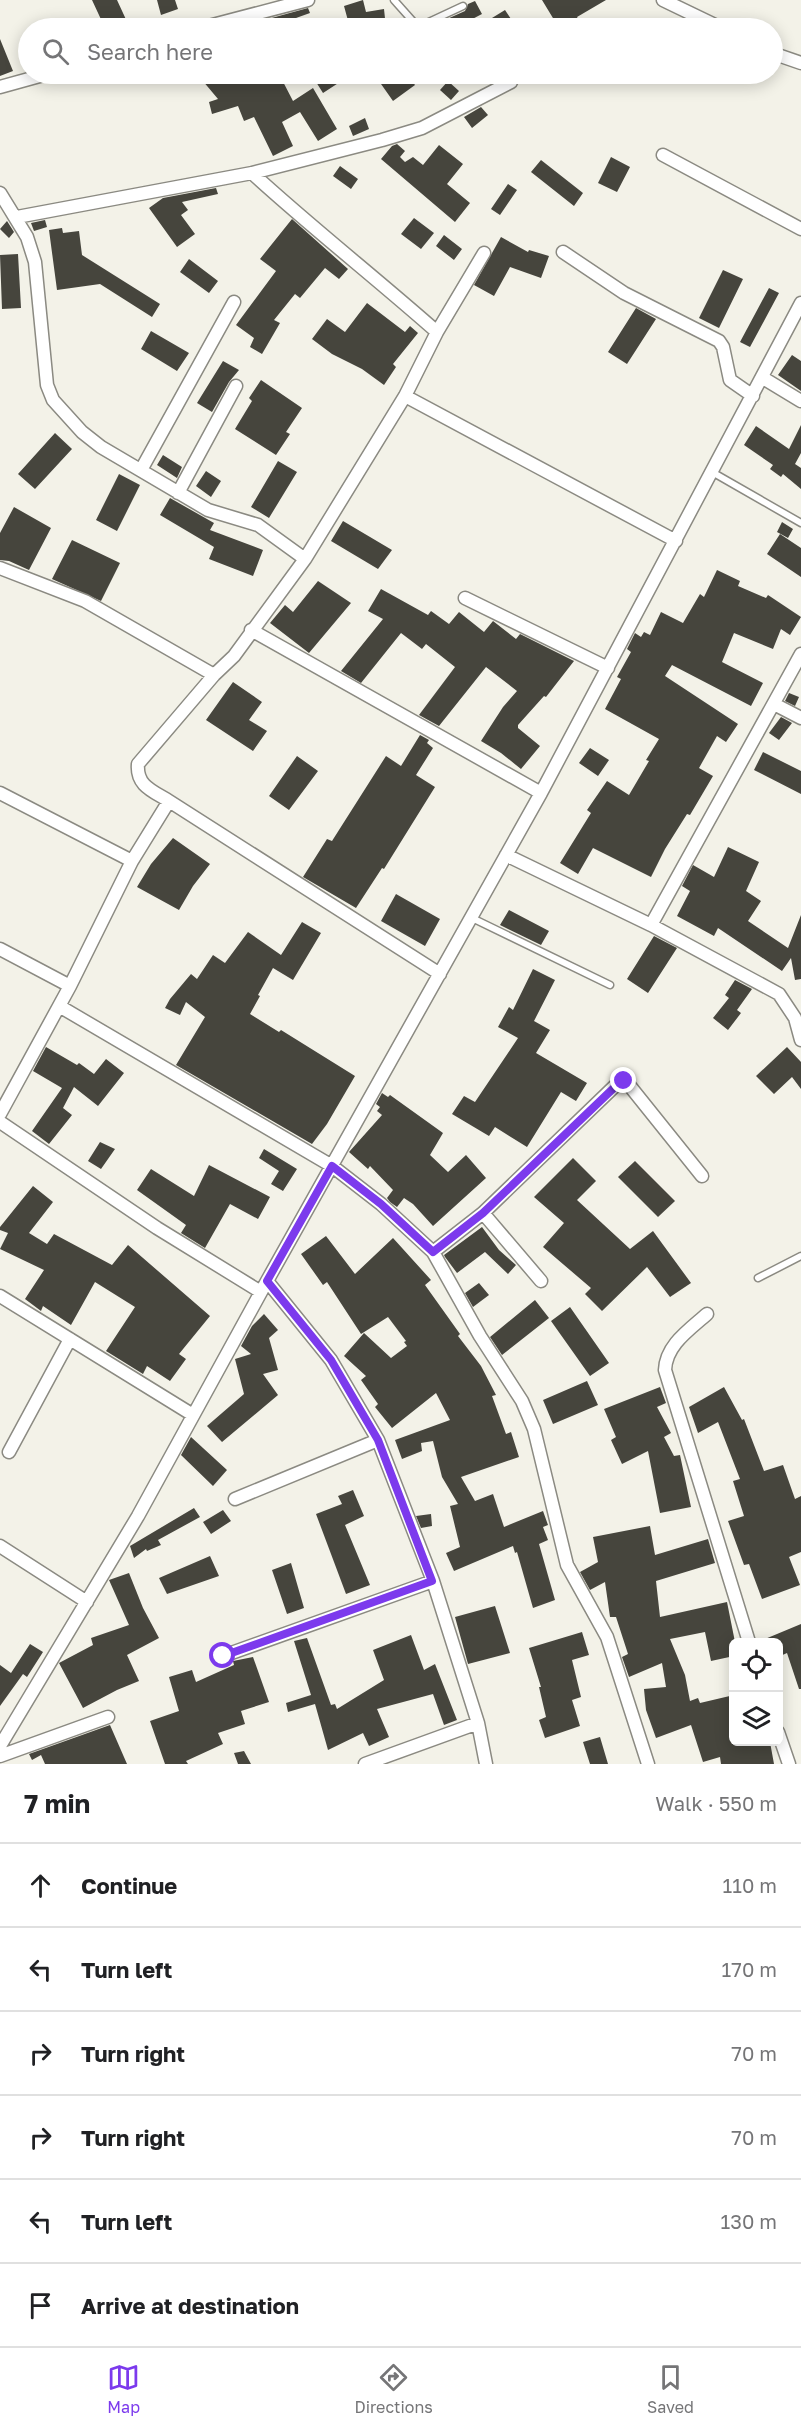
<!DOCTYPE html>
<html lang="en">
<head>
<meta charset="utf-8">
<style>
  body { margin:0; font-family:"Golos Text",sans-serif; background:#f2f2f2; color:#202124 }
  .controls { position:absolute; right:18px; bottom:18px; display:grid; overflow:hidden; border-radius:9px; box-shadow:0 3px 15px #0003 }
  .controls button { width:54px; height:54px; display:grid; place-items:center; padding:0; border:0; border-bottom:2px solid #e0e0e0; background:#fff; color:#202124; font:30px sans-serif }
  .stop { position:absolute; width:18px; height:18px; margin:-14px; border:4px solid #7c3aed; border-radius:50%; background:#fff }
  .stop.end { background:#7c3aed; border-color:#fff; box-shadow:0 2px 6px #0008 }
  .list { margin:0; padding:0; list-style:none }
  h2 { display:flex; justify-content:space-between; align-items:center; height:78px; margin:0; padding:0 24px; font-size:26px }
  h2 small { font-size:20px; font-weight:400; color:#757577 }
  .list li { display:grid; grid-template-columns:39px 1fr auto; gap:18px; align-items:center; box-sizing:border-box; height:84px; padding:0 24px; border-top:2px solid #e0e0e0 }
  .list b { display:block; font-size:22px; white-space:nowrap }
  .list em { font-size:20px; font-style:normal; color:#757577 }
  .icon { flex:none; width:33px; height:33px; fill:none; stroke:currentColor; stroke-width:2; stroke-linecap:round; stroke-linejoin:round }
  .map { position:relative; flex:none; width:801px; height:1764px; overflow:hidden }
  .search { position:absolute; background:#fff; box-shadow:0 3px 15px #0003; left:18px; right:18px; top:18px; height:66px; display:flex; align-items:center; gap:15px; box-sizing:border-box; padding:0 21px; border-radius:33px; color:#757577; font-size:22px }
  .sheet { height:582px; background:#fff }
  nav { display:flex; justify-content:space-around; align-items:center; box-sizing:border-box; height:84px; border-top:2px solid #e0e0e0; background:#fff; font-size:16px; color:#757577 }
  nav a { display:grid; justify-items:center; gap:3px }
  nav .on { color:#7c3aed }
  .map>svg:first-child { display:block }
  .building { fill:#46453d }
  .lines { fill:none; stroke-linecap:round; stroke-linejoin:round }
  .service-casing { stroke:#8b8a82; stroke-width:9 }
  .minor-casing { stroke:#8b8a82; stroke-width:15 }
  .service { stroke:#fff; stroke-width:6 }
  .minor { stroke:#fff; stroke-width:12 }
  .route { stroke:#7c3aed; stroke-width:8 }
</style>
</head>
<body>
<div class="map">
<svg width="801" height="1764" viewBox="0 0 801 1764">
  <rect width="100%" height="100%" fill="#f3f2e8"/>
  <path class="building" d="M92,0H117L129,26L123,28H105Z
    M157,0H175L178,9L161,15Z
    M363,0L366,12L384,9L386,28H350L344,6Z
    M542,0H606L577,17L579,21L566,28H559Z
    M475,1L482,14L455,28H427L465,11L468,4Z
    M308,8L310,13L282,23L284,28H248L268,19Z
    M505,10L517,28H498L492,18Z
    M0,39L13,71L0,76Z
    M197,74H279L293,101L313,88L337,129L318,141L300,112L282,122L293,146L273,156L254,117L244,121L238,106L212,114L209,102L218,99Z
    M311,74H339L343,80L323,93Z
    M374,74H407L415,85L393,101Z
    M448,81L459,91L451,100L440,90Z
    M481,107L488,115L472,128L464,117Z
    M365,118L369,129L353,136L349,126Z
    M397,144L405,151L400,157L405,162L413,157L423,165L439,145L463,164L447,184L470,203L455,222L381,159L392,146Z
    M611,157L630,167L617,192L598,183Z
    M541,160L583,193L574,206L531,172Z
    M340,166L358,179L351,189L333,176Z
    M508,184L517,190L500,215L491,209Z
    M216,188L218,194L182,202L188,210L181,215L195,234L177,247L149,208L163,198Z
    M414,218L434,233L421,249L401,234Z
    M292,219L348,269L339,279L325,268L300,298L295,294L274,320L280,323L262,354L250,347L254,338L236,325L276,271L260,259Z
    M45,220L47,227L34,231L31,223Z
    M7,221L14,232L9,238L0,229Z
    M62,228L63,233L79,231L82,255L160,304L152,317L100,284L57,290L49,230Z
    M444,235L462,249L454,260L436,246Z
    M501,237L528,252L529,250L549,256L541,278L510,267L494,296L474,285Z
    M18,254L21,308L2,309L0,255Z
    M189,259L218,281L209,293L180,272Z
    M723,270L743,279L719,328L699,318Z
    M769,288L779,293L750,347L740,342Z
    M367,303L405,332L410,326L418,333L393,364L396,367L384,385L362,369L332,354L312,339L327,319L345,332Z
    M636,308L656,319L627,364L608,352Z
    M151,331L189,353L177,371L141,349Z
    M792,355L801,361V391L778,375Z
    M223,361L239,370L229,382L212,412L197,403Z
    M261,380L302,408L286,432L290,434L276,455L235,429L252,401L249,398Z
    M801,425V453L795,464L801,468V489L783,474L781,477L770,469L773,465L744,445L756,426L789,449Z
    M55,433L72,449L35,489L18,474Z
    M163,455L182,467L177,478L157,465Z
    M278,461L297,472L269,518L251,507Z
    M206,471L221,481L211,497L196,486Z
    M119,474L140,485L117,531L96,520Z
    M170,498L214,523L210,530L263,550L253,576L209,559L214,547L160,515Z
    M14,507L51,528L29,570L9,561L0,560V533Z
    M343,521L392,550L378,569L331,541Z
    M782,522L793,529L788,538L777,532Z
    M780,534L801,548V577L767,554Z
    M72,540L120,563L101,601L52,579Z
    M717,570L740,581L738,586L766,598L768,595L801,617L790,635L781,629L773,649L734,633L722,662L763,683L751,706L672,665L665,676L738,724L726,742L717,736L699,768L713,776L690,815L687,814L665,849L651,877L593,848L578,874L560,863L591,813L587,810L607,781L629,795L649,761L646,760L659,739L605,709L621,679L617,677L631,652L627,649L635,633L641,637L644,632L650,635L661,612L683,623L700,594L704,597Z
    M318,581L351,603L309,653L270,623L285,605L293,612Z
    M381,589L428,615L431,611L449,624L459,612L484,632L493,621L516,639L520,634L574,661L546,697L544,696L518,725V728L540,746L521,769L501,753L481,741L503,707L517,691L486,667L439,726L419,715L455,667L426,644L422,649L401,633L361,683L341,671L383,619L368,611Z
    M233,682L262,702L249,720L267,731L253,751L206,720Z
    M789,693L799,697L795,706L785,701Z
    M781,717L792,723L779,740L769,733Z
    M420,735L429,740L427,743L433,748L416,775L435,787L384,869L382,868L356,908L303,877L327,839L332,841L386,756L401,766Z
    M590,748L609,760L598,776L579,763Z
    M763,752L801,771V794L754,770Z
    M297,756L318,771L289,810L269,796Z
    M173,838L210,864L193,886L179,910L137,887L151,864Z
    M728,847L759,862L746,891L761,901L748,921L788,948L801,915V979L795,980L791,958L782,971L718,928L714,936L677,916L690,891L682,886L693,865L714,877Z
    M396,894L440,919L425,946L381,921Z
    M509,910L549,931L541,945L500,925Z
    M302,922L321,933L293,980L273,968L258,995L260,996L250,1014L279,1032L281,1030L355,1076L327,1124L312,1144L176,1065L205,1017L186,1002L180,1015L165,1008L170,999L191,974L197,979L213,955L225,963L248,932L281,955Z
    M654,936L677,948L648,993L627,979Z
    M533,969L555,980L534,1021L550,1030L536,1053L587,1083L576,1101L561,1092L527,1147L495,1127L489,1136L452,1114L464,1096L475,1102L518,1038L498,1027L509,1007L513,1010Z
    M735,980L752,989L737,1010L741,1013L728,1030L713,1018L729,998L725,995Z
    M46,1047L77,1065L79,1063L94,1074L106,1059L124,1073L98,1106L74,1087L63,1108L72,1115L49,1144L32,1131L62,1088L33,1071Z
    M787,1047L801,1062V1089L792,1077L774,1094L756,1076Z
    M382,1093L388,1097L390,1095L443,1133L430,1155L448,1172L466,1155L486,1178L433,1226L413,1204L404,1198L397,1207L390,1202L387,1198L393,1190L370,1166L368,1169L349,1152L382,1115L377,1111L380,1107L376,1104Z
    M100,1142L115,1149L101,1169L88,1161Z
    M264,1149L297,1169L283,1191L271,1184L279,1171L259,1158Z
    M573,1158L596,1181L577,1200L630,1249L653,1231L691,1283L670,1297L647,1267L602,1311L585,1294L591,1288L543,1247L564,1223L534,1197Z
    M635,1161L675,1201L658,1217L618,1177Z
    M209,1165L270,1197L258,1219L230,1204L205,1248L181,1233L186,1225L137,1190L151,1169L194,1196Z
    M33,1186L53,1202L29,1233L47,1244L54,1234L112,1265L128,1245L210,1316L179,1354L186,1359L170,1381L147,1366L143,1374L106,1351L135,1307L95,1282L71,1325L43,1306L41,1311L25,1299L44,1270L0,1249L8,1233L0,1230V1227Z
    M482,1227L499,1250L516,1265L508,1274L485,1252L457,1273L445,1257L444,1255Z
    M326,1236L355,1274L393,1238L431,1280L425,1285L460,1334L458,1336L481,1366L496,1395L492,1396L506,1434L511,1432L519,1457L461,1477L475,1501L493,1494L504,1527L543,1511L548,1525L543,1527L548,1540L539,1544L555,1600L533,1608L517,1552L515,1553L513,1546L454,1571L446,1553L460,1547L450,1506L458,1504L442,1477L433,1441L421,1443L422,1451L402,1459L395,1440L450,1420L436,1393L392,1428L375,1407L378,1404L361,1380L366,1376L344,1356L364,1333L391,1358L407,1346L404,1342L406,1341L388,1317L361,1334L327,1282L323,1285L301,1254Z
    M479,1283L489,1295L473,1307L465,1293Z
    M535,1300L549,1318L502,1355L490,1337Z
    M570,1307L609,1363L590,1376L551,1321Z
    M264,1314L278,1330L269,1338L278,1370L263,1374L278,1395L222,1442L207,1426L244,1394L235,1359L251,1354L241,1346L252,1326Z
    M587,1381L598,1405L553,1424L543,1400Z
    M660,1387L666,1403L657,1407L671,1433L664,1437L674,1456L680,1455L691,1507L660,1513L648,1451L622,1464L611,1440L616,1437L604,1409Z
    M724,1387L742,1420L744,1419L764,1471L783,1465L795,1499L801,1496V1552L789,1557L800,1585L762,1599L749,1564L744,1565L728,1521L744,1516L733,1481L740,1479L718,1422L698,1433L689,1407Z
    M191,1437L227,1470L213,1486L181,1455Z
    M353,1490L364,1516L345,1525L370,1585L346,1594L316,1514L342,1504L338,1496Z
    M194,1508L200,1517L158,1540L161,1545L147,1551L146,1549L134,1558L130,1546Z
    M223,1510L231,1521L211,1534L203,1522Z
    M431,1514L432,1526L421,1528L416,1516Z
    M650,1526L655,1555L708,1539L715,1563L656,1581L660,1617L727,1602L735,1642L734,1656L711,1661L705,1632L670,1639L685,1675L690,1701L698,1698L700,1703L734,1695V1742H770L774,1764H721L720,1757L703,1762L691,1725L656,1738L646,1710L644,1689L666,1687L662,1663L629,1677L622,1657L628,1654L616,1617H610L605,1582L590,1590L580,1572L598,1562L593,1537Z
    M210,1556L219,1576L167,1594L159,1578Z
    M291,1563L304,1608L287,1614L272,1570Z
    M129,1573L143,1608L159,1638L127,1655L139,1681L117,1690L83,1708L59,1663L93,1645L91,1638L129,1625L109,1580Z
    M495,1606L510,1653L468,1664L455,1617Z
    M801,1624V1689H799L787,1653L778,1657V1642H758Z
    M582,1632L589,1655L572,1660L581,1697L572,1700L580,1726L545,1738L539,1720L546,1717L539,1687H541L529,1648Z
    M411,1635L424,1670L435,1664L457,1720L444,1725L433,1694L377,1709L389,1737L369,1746L363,1733L328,1750L315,1704L288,1712L286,1703L311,1695L294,1641L307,1638L331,1705L335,1704L337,1709L384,1680L373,1650Z
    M30,1644L43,1652L27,1677L23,1674L0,1706V1665L11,1673Z
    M253,1657L269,1702L241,1711L245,1724L218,1733L223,1744L186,1761L188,1764H165L150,1721L179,1711L169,1677L192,1670L196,1682L234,1665L233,1661Z
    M110,1725L127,1764H45L41,1755L32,1760L29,1754Z
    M600,1737L608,1764H590L583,1742Z
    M244,1751L251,1764H238L234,1753Z"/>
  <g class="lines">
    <defs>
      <path id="service" d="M394,0L418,27L463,6
        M712,472L801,523
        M472,918L610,985
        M758,1278L801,1256"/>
      <path id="minor" d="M663,0L721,28
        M201,28L308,0
        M772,53L801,63
        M0,87L47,74
        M663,155L801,229
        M252,173C312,228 376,278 437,332
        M0,193L27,237L35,262L47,385L53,400L82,432L101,447L208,510L258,525L305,559L234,656L214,675L138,764C136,786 153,791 169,801L132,861L70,986L0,1114
        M17,217L252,173L382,140L422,128L511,82
        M563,252L624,293L719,341L723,347L730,380L753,396
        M763,378L801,401
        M405,396L676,541
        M141,470L234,302
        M178,493L236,386
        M305,559L405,396L437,332L484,253
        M0,568L85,601L214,675
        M465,598L608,668
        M251,630L541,793
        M774,704L801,718
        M0,793L132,861
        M169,801L440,974
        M506,855L651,925L779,994L795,1018L801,1040
        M651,925L801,654
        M0,949L70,986
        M59,1006L332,1166L381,1204L433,1252L480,1336L522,1401L534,1429L567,1565L607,1637L648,1764
        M0,1122L157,1228L261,1292
        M483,1213L541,1281
        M433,1252L483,1213L619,1082L624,1081L629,1085L702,1176
        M267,1281L331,1360L378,1440L433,1581L478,1723L486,1764
        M0,1296L193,1415
        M707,1314C689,1330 666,1345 665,1370L749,1642
        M9,1452L70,1339
        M235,1499L378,1440
        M0,1546L87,1602
        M223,1656L433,1581
        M778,1732L789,1764
        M0,1746L138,1516L267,1281L541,793L801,303
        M0,1756L108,1717
        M365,1764L478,1723"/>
    </defs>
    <use href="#service" class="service-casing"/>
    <use href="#minor" class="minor-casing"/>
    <use href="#service" class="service"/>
    <use href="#minor" class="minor"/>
  </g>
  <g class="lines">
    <path class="route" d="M223,1656L432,1581L378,1440L331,1360L267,1281L332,1166L381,1204L433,1252L483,1213L619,1083L624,1081"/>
  </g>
</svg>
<div class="controls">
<button><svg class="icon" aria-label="locate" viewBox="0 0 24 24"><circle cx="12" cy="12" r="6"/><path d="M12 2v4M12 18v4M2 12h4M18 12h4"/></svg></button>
<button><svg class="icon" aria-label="layers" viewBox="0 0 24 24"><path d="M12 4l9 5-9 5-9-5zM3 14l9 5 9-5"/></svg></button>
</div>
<div class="stop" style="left:223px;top:1656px"></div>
<div class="stop end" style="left:624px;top:1081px"></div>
<div class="search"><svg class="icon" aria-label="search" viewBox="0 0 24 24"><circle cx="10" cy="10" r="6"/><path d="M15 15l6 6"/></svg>Search here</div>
</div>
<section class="sheet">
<h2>7 min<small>Walk · 550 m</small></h2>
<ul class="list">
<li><svg class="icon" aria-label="ahead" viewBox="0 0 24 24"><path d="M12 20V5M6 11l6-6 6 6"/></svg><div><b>Continue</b></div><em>110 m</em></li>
<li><svg class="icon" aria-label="left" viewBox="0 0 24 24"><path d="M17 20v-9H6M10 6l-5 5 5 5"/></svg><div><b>Turn left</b></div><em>170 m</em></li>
<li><svg class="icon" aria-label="right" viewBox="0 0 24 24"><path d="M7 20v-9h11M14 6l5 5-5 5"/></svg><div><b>Turn right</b></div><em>70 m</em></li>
<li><svg class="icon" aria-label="right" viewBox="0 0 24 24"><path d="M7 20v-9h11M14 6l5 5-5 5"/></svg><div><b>Turn right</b></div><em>70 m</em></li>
<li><svg class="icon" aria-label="left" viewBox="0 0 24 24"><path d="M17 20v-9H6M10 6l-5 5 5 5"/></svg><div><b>Turn left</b></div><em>130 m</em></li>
<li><svg class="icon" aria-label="arrive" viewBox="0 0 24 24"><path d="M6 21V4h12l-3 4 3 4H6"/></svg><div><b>Arrive at destination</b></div></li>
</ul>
</section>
<nav>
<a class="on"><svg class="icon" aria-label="map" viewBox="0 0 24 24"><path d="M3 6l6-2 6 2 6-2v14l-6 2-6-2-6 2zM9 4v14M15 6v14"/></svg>Map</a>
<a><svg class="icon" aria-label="directions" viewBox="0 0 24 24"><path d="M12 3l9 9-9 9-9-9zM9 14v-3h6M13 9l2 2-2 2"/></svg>Directions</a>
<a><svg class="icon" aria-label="saved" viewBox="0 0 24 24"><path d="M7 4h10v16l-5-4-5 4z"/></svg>Saved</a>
</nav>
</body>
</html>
